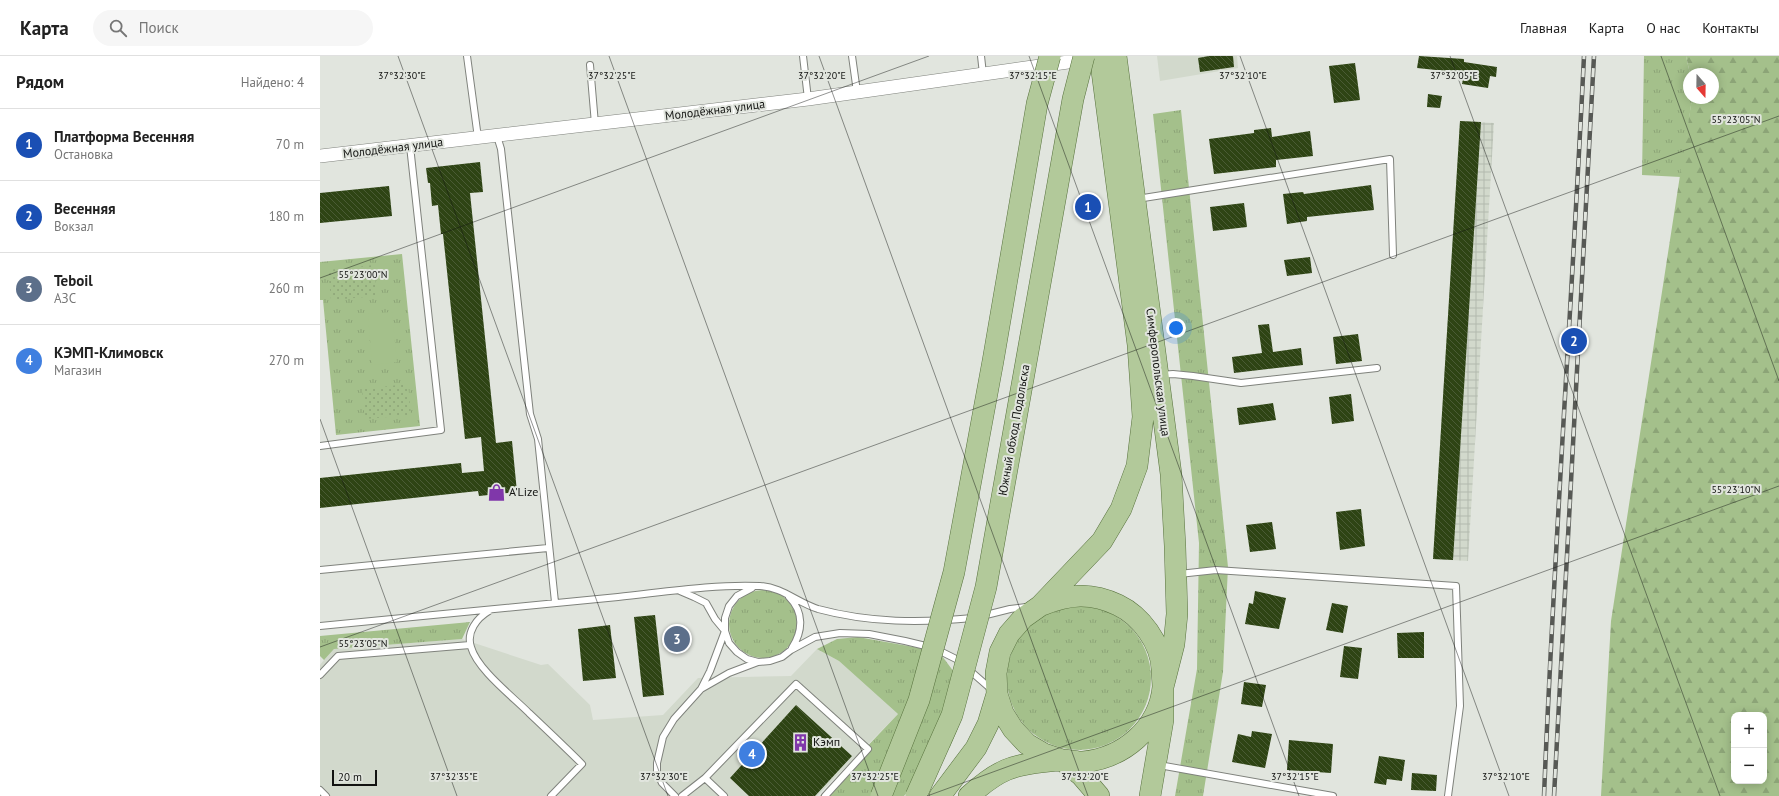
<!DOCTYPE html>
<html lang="ru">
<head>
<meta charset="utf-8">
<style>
  body { margin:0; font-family:"PT Sans",sans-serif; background:#f6f6f6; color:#222 }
  .controls { position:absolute; right:12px; bottom:12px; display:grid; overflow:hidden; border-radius:8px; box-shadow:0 2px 10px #0003 }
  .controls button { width:36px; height:36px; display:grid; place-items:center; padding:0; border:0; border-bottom:1px solid #e0e0e0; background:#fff; color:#222; font:20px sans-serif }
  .compass { position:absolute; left:1363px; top:12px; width:36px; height:36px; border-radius:50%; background:#fff; box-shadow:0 2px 10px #0003; rotate:160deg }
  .scale { position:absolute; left:12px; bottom:10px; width:45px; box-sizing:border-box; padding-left:4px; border:2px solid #121311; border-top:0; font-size:11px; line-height:14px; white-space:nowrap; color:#121311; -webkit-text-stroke:3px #e1e5de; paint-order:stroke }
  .you { position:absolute; left:856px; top:272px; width:14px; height:14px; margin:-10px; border:3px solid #fff; border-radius:50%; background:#1a73e8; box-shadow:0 0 0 6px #1a73e833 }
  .badge { display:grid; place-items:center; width:26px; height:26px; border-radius:50%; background:#8037aa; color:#fff; font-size:13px; font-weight:700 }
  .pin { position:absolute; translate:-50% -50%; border:2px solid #fff; box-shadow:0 1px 4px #0006 }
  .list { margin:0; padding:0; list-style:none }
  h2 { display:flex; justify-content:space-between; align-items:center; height:52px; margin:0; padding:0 16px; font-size:17px }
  h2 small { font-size:13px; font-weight:400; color:#767676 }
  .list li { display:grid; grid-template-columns:26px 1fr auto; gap:12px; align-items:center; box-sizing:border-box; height:72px; padding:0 16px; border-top:1px solid #e0e0e0 }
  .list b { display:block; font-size:15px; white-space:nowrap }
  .list p { margin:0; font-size:13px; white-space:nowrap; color:#767676 }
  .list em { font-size:13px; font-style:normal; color:#767676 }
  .icon { flex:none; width:22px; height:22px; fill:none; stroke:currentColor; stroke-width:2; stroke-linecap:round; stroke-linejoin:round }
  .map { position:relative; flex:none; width:1459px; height:740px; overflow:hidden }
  header { display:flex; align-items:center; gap:24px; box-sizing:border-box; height:56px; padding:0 20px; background:#fff; border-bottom:1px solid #e0e0e0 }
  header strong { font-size:19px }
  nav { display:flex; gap:22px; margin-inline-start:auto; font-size:14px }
  .search { width:280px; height:36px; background:#f6f6f6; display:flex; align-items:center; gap:10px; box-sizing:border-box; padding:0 14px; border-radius:22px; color:#767676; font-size:15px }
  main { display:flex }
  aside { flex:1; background:#fff }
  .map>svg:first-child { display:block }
  .built { fill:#d2d9cc }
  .industrial { fill:url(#industrial-grid) }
  .grass { fill:url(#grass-tufts) }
  .forest { fill:url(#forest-firs); fill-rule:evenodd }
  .park { fill:url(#park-dots) }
  .pitch { fill:#a4c08b }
  .building { fill:url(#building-back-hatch) }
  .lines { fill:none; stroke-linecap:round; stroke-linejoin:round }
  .lane-casing { stroke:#7f827c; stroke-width:8 }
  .street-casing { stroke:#7f827c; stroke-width:14 }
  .primary-casing { stroke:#58723e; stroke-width:22 }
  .lane { stroke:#fff; stroke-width:6 }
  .street { stroke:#fff; stroke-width:13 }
  .primary { stroke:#b2c99a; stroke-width:21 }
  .rail-casing { stroke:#575955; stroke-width:4.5 }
  .rail { stroke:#e1e5de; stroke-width:3; stroke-dasharray:9; stroke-linecap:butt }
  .primary-bridge-casing { stroke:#58723e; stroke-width:22; stroke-linecap:butt }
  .primary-bridge { stroke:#b2c99a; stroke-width:21 }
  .ticks { fill:none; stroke:#121311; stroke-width:1; stroke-opacity:0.45 }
  .labels { text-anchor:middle; stroke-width:4; stroke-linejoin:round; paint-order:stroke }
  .street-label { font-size:12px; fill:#121311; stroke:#e1e5de }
  .poi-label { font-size:12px; fill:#121311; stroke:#e1e5de; text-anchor:start }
  .ticks-label { font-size:10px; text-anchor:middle; fill:#121311; stroke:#e1e5de; stroke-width:4; stroke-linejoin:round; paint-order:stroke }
</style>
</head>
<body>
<header>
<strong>Карта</strong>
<div class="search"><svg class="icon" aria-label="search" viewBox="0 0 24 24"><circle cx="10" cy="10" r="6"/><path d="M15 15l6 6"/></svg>Поиск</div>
<nav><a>Главная</a><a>Карта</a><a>О нас</a><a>Контакты</a></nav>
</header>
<main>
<aside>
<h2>Рядом<small>Найдено: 4</small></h2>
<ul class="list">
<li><span class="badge" style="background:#1a4fb4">1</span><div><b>Платформа Весенняя</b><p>Остановка</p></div><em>70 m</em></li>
<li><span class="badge" style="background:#1a4fb4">2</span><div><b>Весенняя</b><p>Вокзал</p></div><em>180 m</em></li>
<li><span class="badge" style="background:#5c6f8a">3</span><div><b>Teboil</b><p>АЗС</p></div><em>260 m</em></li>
<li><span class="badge" style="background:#3f7fe0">4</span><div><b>КЭМП-Климовск</b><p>Магазин</p></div><em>270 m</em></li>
</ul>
</aside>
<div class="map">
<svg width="1459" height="740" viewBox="0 0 1459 740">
  <defs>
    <pattern id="industrial-grid" width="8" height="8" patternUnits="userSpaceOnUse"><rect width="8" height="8" fill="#d2d9cc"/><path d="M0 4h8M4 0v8" fill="none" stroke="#b3b9ae"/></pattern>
    <pattern id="grass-tufts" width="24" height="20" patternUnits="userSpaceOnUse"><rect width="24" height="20" fill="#a4c08b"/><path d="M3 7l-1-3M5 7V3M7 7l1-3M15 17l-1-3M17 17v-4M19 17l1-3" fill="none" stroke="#8ca477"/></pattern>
    <pattern id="forest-firs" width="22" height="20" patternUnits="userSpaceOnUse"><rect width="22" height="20" fill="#a4c08b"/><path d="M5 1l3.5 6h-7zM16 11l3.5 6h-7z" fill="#8ca477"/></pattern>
    <pattern id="park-dots" width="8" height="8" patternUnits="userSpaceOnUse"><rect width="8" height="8" fill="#a4c08b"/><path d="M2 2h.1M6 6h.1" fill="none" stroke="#8ca477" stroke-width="1.8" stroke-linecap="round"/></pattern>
    <pattern id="building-back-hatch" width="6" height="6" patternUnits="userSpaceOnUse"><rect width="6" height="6" fill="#2e4414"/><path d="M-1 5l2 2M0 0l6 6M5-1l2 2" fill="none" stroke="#4a5b35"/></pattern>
  </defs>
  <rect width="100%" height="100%" fill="#e1e5de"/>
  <path class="built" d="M837,0H917L918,12L840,25Z
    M142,583L221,609L228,608L270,649L273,664L343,659L378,622L471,620L497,593L519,605L578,658L497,740H0V609L4,604L14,593Z"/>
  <path class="industrial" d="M1140,65L1174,67L1148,505L1113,503Z"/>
  <path class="grass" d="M1324,0H1366L1370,18L1369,42H1372L1361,121L1322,119Z
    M861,54L908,511L903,616L883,740H855L877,613L879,487L833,58Z
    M82,198L100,370L16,379L3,244H0V206Z
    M409 568a34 34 0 1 1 68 0a34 34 0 1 1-68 0Z
    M687 622a72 72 0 1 1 144 0a72 72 0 1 1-144 0Z
    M150,566L142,583L14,593L4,604L0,600V580Z
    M538,581L605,593L622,600L634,616L643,651L638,672L630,691L584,740H500L578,658L519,605L497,593L517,583Z"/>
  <path class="forest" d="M1366,0H1459V740H1281L1291,565L1372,42H1393V18H1370ZM1414,659H1444V725H1414Z"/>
  <path class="park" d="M54,209L57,240L11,244L8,214Z
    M88,328L91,359L45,363L42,333Z"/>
  <path class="pitch" d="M72,256L77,306L52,309L48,258Z"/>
  <path class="building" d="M889,0H913L914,11L880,16L878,2Z
    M1099,0L1144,3V6L1177,11L1176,21L1170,20L1168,32L1142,28L1144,17L1097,12Z
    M1035,7L1040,44L1014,47L1009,10Z
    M1108,38L1122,40L1120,52L1107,51Z
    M1140,65L1161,66L1133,504L1113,503Z
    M951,72L952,81L990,75L993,100L956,104V111L894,118L889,83L934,77V74Z
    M160,106L163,136L150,137L176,387L192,385L197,436L159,440L158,435L0,452V422L141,407L142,417L164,415L161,381L145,383L123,178H121L118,149L112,150L110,127H108L106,112Z
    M1051,129L1054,154L987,161V165L967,168L963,138L983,136L984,138Z
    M69,130L72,160L0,167V137Z
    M924,147L927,171L893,175L890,151Z
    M990,201L992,217L967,220L964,204Z
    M949,268L953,296L981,292L983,309L914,317L912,301L942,297L938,269Z
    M1038,278L1042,305L1016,308L1013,281Z
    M1031,338L1034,365L1012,368L1009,341Z
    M953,347L956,364L919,369L917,352Z
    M1041,453L1045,490L1020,494L1016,456Z
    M952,466L956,493L930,496L926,469Z
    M935,535L966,542L959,573L925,568L929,547L933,548Z
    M1012,547L1028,550L1023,577L1006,574Z
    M335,559L344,639L323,641L314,561Z
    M290,569L296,622L263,625L258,573Z
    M1104,576V602H1078L1077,577Z
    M1024,590L1042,592L1038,623L1020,621Z
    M924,626L946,629L942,651L921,648Z
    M476,649L532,700L495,740H429L410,722Z
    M932,675L952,678L945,712L912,706L918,678L931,681Z
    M969,684L1013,688L1011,717L967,714Z
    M1059,700L1085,704L1082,725L1067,723L1066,729L1054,727Z
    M1092,717L1117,719L1116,735L1091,734Z"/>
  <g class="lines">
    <defs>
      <path id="lane" d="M147,0L158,82
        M483,0L488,43
        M532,0L537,36
        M661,0L663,18
        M270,9L275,68
        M177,80L181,93L210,358L218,383L235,546
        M817,143L1070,103L1073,199
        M840,319L853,318L873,320L921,327L1057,312
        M0,390L121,374L90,90
        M0,514L228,492
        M859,518L896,514L1136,530L1140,650L1128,740
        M360,535L374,541L386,547L395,563L405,575L409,587L417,596L427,603L438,606
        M469,541C484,556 483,575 472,592
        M169,555C157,562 146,576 151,591C157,613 192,640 209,657C227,674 245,691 262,708L231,740
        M662,560L690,553L706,551
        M0,570C99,561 199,550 298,541C345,536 393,528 440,530C462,531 478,547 498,553C550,567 601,567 653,562
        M648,613L671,633
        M0,619L18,600L150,589
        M381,633L409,617L438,606L450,605L462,601L471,594L495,581L520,577L549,578L585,585L614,592L642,606
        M839,709L1013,740
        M385,722L404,740
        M0,734L6,740
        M355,740L342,727L337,716V707L343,681L354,663L381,633L390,615L405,575V562L409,550L417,540L432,532
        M362,740L385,722L476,628L548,693L505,740"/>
      <path id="street" d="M0,100L488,43L769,3"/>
      <path id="primary" d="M796,0L851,418L855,490L857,558L854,588L843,631V664L830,740
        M620,740L656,692L668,668L677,638
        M649,740C660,730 672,720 686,714C700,708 726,705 742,704C749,704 757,706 763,706C803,702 839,673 843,631C843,626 842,619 842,613C841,587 821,560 798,549C771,536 749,538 722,549
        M779,740L761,719L742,704L724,698L707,688L693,673L683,657L677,638L676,617L680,596L689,578L703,562L720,550L782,485L801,453L817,410L823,361L818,289L780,0"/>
    </defs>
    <use href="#lane" class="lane-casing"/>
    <use href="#street" class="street-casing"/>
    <use href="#primary" class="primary-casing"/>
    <use href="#lane" class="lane"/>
    <use href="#street" class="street"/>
    <use href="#primary" class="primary"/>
    <defs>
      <path id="rail" d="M1224,740C1234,493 1252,247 1264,0
        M1234,740L1274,0"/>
    </defs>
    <use href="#rail" class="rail-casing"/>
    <use href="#rail" class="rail"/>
    <defs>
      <path id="primary-bridge" d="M561,740L599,644L634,516L673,305L717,48L730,0
        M596,740L632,659L666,531L753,43L764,0"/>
    </defs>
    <use href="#primary-bridge" class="primary-bridge-casing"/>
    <use href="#primary-bridge" class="primary-bridge"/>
  </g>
  <path class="ticks" d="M78,0L348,740M289,0L558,740M499,0L768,740M709,0L979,740M920,0L1189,740M1130,0L1400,740M1341,0L1459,325M0,222L609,0M0,363L137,740M0,591L1459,60M607,740L1459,430"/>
  <defs>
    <symbol id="shop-bare" viewBox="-9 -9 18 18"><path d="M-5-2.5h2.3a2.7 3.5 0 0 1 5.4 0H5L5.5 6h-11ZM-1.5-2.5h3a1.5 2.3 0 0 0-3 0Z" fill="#8037aa" stroke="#e1e5de" stroke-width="2.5" paint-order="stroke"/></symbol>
    <symbol id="building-bare" viewBox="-9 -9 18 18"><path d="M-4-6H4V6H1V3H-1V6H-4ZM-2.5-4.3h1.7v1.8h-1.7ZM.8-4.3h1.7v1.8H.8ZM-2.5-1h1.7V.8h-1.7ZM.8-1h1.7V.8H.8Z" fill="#8037aa" stroke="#e1e5de" stroke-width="2.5" paint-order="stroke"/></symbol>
  </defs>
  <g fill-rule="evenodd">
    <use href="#shop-bare" x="164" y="424" width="25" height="25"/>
    <use href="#building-bare" x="468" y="674" width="25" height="25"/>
  </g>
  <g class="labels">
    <g class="street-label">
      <text transform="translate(395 54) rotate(-7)" y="4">Молодёжная улица</text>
      <text transform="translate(73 92) rotate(-7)" y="4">Молодёжная улица</text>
      <text transform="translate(838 316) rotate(83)" y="4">Симферопольская улица</text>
      <text transform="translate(694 374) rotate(-80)" y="4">Южный обход Подольска</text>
    </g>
    <g class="poi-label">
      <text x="189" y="440">A'Lize</text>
      <text x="493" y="690">Кэмп</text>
    </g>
  </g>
  <g class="ticks-label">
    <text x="923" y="23">37°32'10"E</text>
    <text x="1134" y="23">37°32'05"E</text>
    <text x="82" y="23">37°32'30"E</text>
    <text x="292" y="23">37°32'25"E</text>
    <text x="502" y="23">37°32'20"E</text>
    <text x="713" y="23">37°32'15"E</text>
    <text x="1416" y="67">55°23'05"N</text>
    <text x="43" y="222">55°23'00"N</text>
    <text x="1416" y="437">55°23'10"N</text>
    <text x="43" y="591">55°23'05"N</text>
    <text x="134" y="724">37°32'35"E</text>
    <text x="344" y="724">37°32'30"E</text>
    <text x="555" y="724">37°32'25"E</text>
    <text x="765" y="724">37°32'20"E</text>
    <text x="975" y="724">37°32'15"E</text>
    <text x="1186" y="724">37°32'10"E</text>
  </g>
</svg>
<div class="controls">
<button>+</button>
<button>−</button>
</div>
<svg class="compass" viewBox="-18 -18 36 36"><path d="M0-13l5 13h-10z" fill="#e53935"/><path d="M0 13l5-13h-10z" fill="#767676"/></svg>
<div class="scale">20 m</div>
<div class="you"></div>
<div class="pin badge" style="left:768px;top:151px;background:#1a4fb4">1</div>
<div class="pin badge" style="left:1254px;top:285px;background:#1a4fb4">2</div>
<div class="pin badge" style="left:357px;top:583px;background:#5c6f8a">3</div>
<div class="pin badge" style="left:432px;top:698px;background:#3f7fe0">4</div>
</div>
</main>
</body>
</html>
